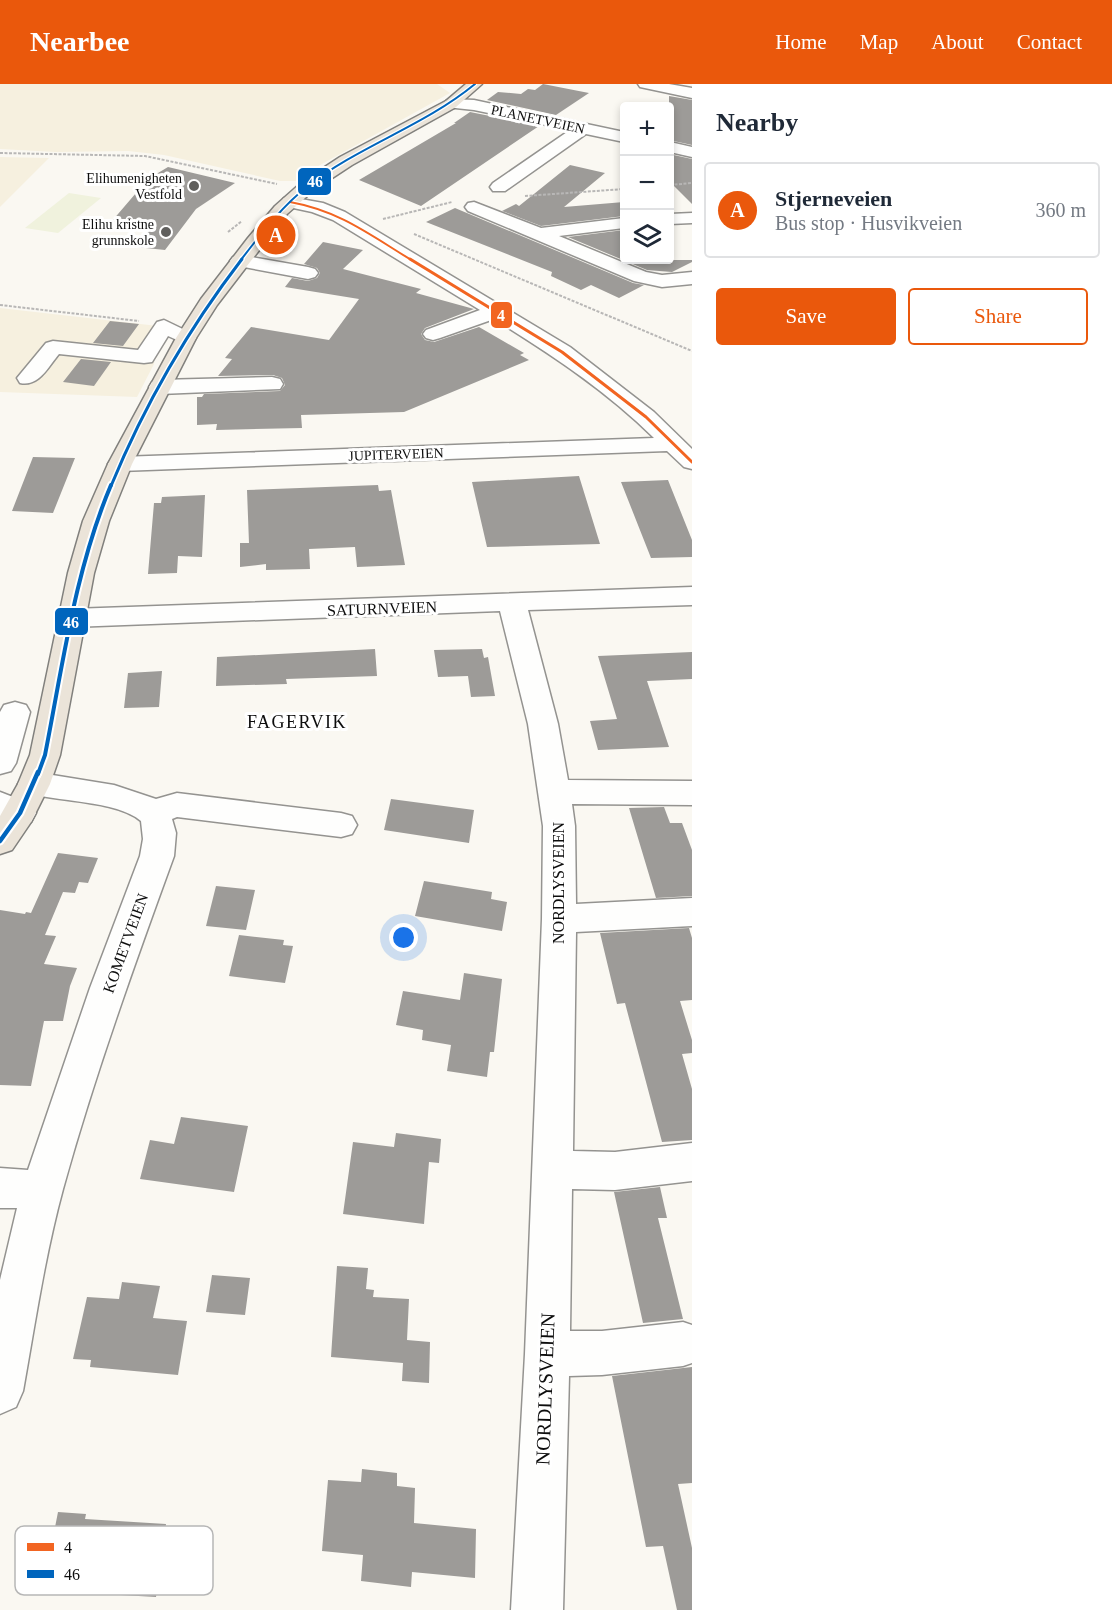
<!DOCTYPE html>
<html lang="en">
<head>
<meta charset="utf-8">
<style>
  body { margin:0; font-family:Georgia,serif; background:#f2f2f3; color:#1f2937 }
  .controls { position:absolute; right:18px; top:18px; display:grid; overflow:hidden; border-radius:6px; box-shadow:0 3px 9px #0003 }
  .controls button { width:54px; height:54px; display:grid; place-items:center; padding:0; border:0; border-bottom:2px solid #e0e1e3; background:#fff; color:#1f2937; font:30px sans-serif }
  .you { position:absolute; left:404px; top:854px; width:21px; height:21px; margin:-15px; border:4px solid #fff; border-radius:50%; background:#1a73e8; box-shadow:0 0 0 9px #1a73e833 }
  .badge { display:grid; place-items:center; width:39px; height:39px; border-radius:50%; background:#ea580c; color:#fff; font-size:20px; font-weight:700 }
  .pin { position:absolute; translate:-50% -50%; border:3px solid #fff; box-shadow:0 2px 6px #0006 }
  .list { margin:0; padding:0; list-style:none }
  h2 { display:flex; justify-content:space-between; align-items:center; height:78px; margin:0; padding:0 24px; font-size:26px }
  h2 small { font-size:20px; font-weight:400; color:#747a83 }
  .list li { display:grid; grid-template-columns:39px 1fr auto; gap:18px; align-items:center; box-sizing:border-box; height:96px; margin:0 12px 12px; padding:0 12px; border:2px solid #e0e1e3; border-radius:6px }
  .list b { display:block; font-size:22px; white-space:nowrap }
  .list p { margin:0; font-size:20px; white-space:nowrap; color:#747a83 }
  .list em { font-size:20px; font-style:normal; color:#747a83 }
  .actions { display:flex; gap:12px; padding:18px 24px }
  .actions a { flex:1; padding:14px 0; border:2px solid #ea580c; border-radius:6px; text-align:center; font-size:21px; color:#ea580c }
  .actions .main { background:#ea580c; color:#fff }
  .icon { flex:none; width:33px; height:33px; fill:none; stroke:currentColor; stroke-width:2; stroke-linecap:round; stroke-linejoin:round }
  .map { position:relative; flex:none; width:692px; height:1526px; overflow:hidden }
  header { display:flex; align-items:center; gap:36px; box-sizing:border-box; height:84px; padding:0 30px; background:#ea580c; color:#fff }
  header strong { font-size:28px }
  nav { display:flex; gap:33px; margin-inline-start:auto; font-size:21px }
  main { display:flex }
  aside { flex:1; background:#fff }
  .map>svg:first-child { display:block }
  .farmland { fill:#f6f0df }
  .pitch { fill:#f0f2dd }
  .building { fill:#9d9b98 }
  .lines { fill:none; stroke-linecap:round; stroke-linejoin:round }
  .minor-casing { stroke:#949390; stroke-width:3 }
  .major-casing { stroke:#81807d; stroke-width:3 }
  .path { stroke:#b8b7b6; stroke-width:2; stroke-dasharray:3 1.5; stroke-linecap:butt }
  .minor { fill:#fefefd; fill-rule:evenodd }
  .major { fill:#ebe4d9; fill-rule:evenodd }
  .bus-1-far1-casing { stroke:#fff; stroke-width:4.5 }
  .bus-1-casing { stroke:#fff; stroke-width:6 }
  .bus-2-far3-casing { stroke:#fff; stroke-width:4.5 }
  .bus-2-far2-casing { stroke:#fff; stroke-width:6 }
  .bus-2-far1-casing { stroke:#fff; stroke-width:8 }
  .bus-2-casing { stroke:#fff; stroke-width:9 }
  .bus-1-far1 { stroke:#f26522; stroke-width:2 }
  .bus-1 { stroke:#f26522; stroke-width:3 }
  .bus-2-far3 { stroke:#0065bd; stroke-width:2 }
  .bus-2-far2 { stroke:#0065bd; stroke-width:3 }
  .bus-2-far1 { stroke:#0065bd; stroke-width:4 }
  .bus-2 { stroke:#0065bd; stroke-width:4.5 }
  .poi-dot { fill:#605f5d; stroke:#fff; stroke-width:2 }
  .labels { text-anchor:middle; stroke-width:6; stroke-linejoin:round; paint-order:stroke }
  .far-street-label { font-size:14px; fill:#0d0d0d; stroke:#fff }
  .far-poi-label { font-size:14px; fill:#0d0d0d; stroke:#fff; text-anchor:end }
  .street-label { font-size:16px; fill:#0d0d0d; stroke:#fff }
  .neighbourhood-label { font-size:18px; letter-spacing:1.5px; fill:#0d0d0d; stroke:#fff }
  .near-street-label { font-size:20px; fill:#0d0d0d; stroke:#fff }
  .key { fill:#fff; stroke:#b6b6b6; stroke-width:1.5 }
  .key-label { font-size:16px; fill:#0d0d0d }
  .line-badge { stroke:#fff; stroke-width:2 }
  .badge-label { font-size:16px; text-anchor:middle; font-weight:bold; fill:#fff }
</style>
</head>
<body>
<header>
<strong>Nearbee</strong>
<nav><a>Home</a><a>Map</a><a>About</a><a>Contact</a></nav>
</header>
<main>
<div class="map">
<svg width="692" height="1526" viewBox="0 0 692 1526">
  <rect width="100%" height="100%" fill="#faf8f2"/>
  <path class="farmland" d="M0,0H437L450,9L313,85L296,97H280L164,71L128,67L56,68L0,65Z
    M0,73L49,74L0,123Z
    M0,224L158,242L154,280L137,313L0,308Z"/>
  <path class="pitch" d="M69,109L101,114L58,149L25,144Z"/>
  <path class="building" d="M543,0L589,9L556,31L487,16L498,8L521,10L528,5L535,6Z
    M669,12L692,16V61L669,56Z
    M470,28L539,42L421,122L359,96L456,39H454Z
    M669,70L692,75V120L669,97Z
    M570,81L605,89L564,123L624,118V132L541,142L502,127L516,120L519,122Z
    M168,83L235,99L196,125L165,166L136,163L152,143L112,137L148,95Z
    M455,124L633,199L644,201L619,214L591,201L581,206L551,192L552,188L426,138Z
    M624,146V176H692V178L672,188L647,186L568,153Z
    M323,158L363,166L343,185L421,205L416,209L474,225L425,244L421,250L425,256L434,258L479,243L524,269L520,271L529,276L404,328L301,331L302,344L216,346L217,340L197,341V313H202L204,310L280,307L285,301L282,294L273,291L218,292L232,275L225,274L251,243L329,256L359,215L285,203L292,194L308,197L317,194L320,189L317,184L304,180Z
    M110,237L139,240L123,262L93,259Z
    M81,275L111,278L94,302L63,298Z
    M33,373L75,374L53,429L12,427Z
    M579,392L600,460L487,463L472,398Z
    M668,396L692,456V473L651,474L621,398Z
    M378,401L379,407L391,406L405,481L357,483L355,463L309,465L310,485L266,486V480L240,483V459H249L247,406Z
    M205,411L202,473L178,472L177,489L148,490L154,419H161L162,413Z
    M375,565L377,592L286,595L287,600L216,602L217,573Z
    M482,565L484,574L488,573L495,612L471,613L468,592L438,593L434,566Z
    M692,568V595L647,597L669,663L598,666L590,637L617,635L598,572Z
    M162,587L159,623L124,624L128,589Z
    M391,715L474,726L469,759L384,746Z
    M664,723L670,739H682L692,766V812L656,814L629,724Z
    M58,769L98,774L88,799L79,798L75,809L63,808L45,851L56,852L44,880L77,884L70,902L63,937H44L31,1002L0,1001V826L25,830L26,828L31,829Z
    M424,797L492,808L491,815L507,818L502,847L415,832Z
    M216,802L255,806L246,846L206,842Z
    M689,844L692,854V916L680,917L692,956V969L682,970L692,1005V1056L662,1058L625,919L617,920L600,849Z
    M239,851L284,856L283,861L293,862L285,899L229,892Z
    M464,889L502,895L494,968H490L487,993L447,987L451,961L422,956L423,946L396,941L403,907L460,916Z
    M181,1033L248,1042L234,1108L140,1095L150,1056L174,1060Z
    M396,1049L441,1055L439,1079L429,1078L424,1140L343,1130L353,1058L394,1063Z
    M660,1103L667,1134H658L683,1235L643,1239L614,1108Z
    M337,1182L368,1184L366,1205L374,1206L373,1213L409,1215L407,1256L430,1258L429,1299L402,1297L403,1279L331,1273Z
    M212,1191L250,1194L245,1231L206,1228Z
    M122,1198L160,1202L153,1234L187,1237L178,1291L90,1283L91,1276L73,1275L87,1213L119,1215Z
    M692,1283V1399L678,1400L692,1464V1526H677L663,1462L646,1463L612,1292Z
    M362,1385L397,1389V1402L415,1404L414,1439L476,1445L475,1494L412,1488L411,1503L361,1497L363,1471L322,1467L328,1396L361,1398Z
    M58,1428L86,1430L85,1435L166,1440L156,1513L68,1508L73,1481L48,1479Z"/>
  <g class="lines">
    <defs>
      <path id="minor" d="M638,0H669L692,4V14L640,3Z
        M451,15L474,16L624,48V58L586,50L505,107H493L490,103L493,99L570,46L474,26L446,23L443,20L446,17Z
        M670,58L692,63V73L670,68Z
        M290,113L323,119L345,128L570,263L654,328L692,365V385L684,383L667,367L120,387L112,385L108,380L112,375L120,373L654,354C607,307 550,270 494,235L440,254L433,256L426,254L423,250L426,246L480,226L333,136L312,128L284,122L281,118L284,114Z
        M474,118L541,144L624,134V144L559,152L646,188L662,191L692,188V200L662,203L634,197L468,127L465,123L468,119Z
        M692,129V139L670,140V130Z
        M240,171L308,183L315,185L318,189L315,193L308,195L233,181L230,177L233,173Z
        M164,236L193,250L196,254L193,258L186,260L168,252L152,278L144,279L59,270C48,283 39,303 20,299L17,294L46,259L53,257L138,266L157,238Z
        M272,293L280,295L283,300L280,305L160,310L152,308L149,303L152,298L160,296Z
        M692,503V521L528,526L558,640L568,696L692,697V721L572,720L575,742L576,820L692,814V842L576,848L573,1067L615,1068L692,1059V1097L615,1106L572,1105L570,1247H602L683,1238L692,1241V1279L683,1282L602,1291L569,1292L563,1526H511L525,1270L542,835L543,742L528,640L500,527L72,543L62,540L58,534L62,528L72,525Z
        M15,618L26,621L30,628L16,679L11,687L0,690V628L4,621Z
        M34,688L114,701L156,715L177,709L341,729L352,732L357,741L352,750L341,753L177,733L172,735L176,749L174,772C134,882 94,993 63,1105C45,1171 35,1240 23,1307L16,1323L0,1330V1196L17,1124H0V1084L28,1086L90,904L140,772L143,755L141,737C117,716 55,718 23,708L18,700L23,692Z
        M0,708L31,720L36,729L31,738L20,741L0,734Z"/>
      <path id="major" d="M466,0H482L456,23L352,81L314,106L287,130L217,221L196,254L132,380L109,437L94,489L60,671L50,700L31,738L12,766L0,770V732L18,700L30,671L68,489L83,437L108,380L176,254L201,215L248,154L275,122L302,98L340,73L446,17Z"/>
    </defs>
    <use href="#minor" class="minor-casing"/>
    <use href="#major" class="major-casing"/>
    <path class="path" d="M0,69L145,72L277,100
      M670,101L692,99
      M525,112L624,105
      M383,135L452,118
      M228,148L242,137
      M414,150L692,267
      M0,221L139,237"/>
    <use href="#minor" class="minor"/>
    <use href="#major" class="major"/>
    <defs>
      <path id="bus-1-far1" d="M290,118C340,127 370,151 413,177"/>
      <path id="bus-1" d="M410,175L562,268L646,333L692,378"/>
      <path id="bus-2-far3" d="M240,177C261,150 281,123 308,102C359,62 424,42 475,0"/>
      <path id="bus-2-far2" d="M111,402C144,322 189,244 242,175"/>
      <path id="bus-2-far1" d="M38,690L45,671C63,580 75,486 111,401"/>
      <path id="bus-2" d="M0,757L20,729L38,688"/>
    </defs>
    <use href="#bus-1-far1" class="bus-1-far1-casing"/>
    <use href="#bus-1" class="bus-1-casing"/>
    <use href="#bus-2-far3" class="bus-2-far3-casing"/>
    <use href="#bus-2-far2" class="bus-2-far2-casing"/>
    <use href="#bus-2-far1" class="bus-2-far1-casing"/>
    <use href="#bus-2" class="bus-2-casing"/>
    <use href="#bus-1-far1" class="bus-1-far1"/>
    <use href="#bus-1" class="bus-1"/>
    <use href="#bus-2-far3" class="bus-2-far3"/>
    <use href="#bus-2-far2" class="bus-2-far2"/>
    <use href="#bus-2-far1" class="bus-2-far1"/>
    <use href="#bus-2" class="bus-2"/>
  </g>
  <g class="poi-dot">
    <circle cx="194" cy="102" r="6"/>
    <circle cx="166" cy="148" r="6"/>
  </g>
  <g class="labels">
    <g class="far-street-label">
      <text transform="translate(538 35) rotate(12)" y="5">PLANETVEIEN</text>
      <text transform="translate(396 370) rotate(-2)" y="5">JUPITERVEIEN</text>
    </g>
    <g class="far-poi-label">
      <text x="182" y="99">Elihumenigheten<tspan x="182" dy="16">Vestfold</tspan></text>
      <text x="154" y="145">Elihu kristne<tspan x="154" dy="16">grunnskole</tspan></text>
    </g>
    <g class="street-label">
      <text transform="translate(382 524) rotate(-2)" y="6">SATURNVEIEN</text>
      <text transform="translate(558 799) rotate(-90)" y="6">NORDLYSVEIEN</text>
      <text transform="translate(125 859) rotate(-70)" y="6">KOMETVEIEN</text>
    </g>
    <g class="neighbourhood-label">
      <text x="297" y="644">FAGERVIK</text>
    </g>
    <g class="near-street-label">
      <text transform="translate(545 1305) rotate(-88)" y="7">NORDLYSVEIEN</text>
    </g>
  </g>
  <rect x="15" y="1442" width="198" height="69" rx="9" class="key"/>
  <rect x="27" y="1459" width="27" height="8" fill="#f26522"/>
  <rect x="27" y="1486" width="27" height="8" fill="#0065bd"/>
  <g class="key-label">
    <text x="64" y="1469">4</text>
    <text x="64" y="1496">46</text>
  </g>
  <g class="line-badge">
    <rect x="297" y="83" width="35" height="29" rx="6" fill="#0065bd"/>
    <rect x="490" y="217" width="23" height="28" rx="6" fill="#f26522"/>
    <rect x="54" y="523" width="35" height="29" rx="6" fill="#0065bd"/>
  </g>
  <g class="badge-label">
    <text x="315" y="103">46</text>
    <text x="501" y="237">4</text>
    <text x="71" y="544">46</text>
  </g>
</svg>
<div class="controls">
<button>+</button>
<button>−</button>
<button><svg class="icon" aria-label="layers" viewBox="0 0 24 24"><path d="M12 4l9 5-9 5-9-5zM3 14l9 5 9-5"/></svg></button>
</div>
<div class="you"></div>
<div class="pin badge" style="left:276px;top:151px">A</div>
</div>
<aside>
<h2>Nearby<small></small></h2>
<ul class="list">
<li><span class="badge">A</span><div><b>Stjerneveien</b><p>Bus stop · Husvikveien</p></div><em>360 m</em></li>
</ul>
<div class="actions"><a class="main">Save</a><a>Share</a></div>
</aside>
</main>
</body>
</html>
